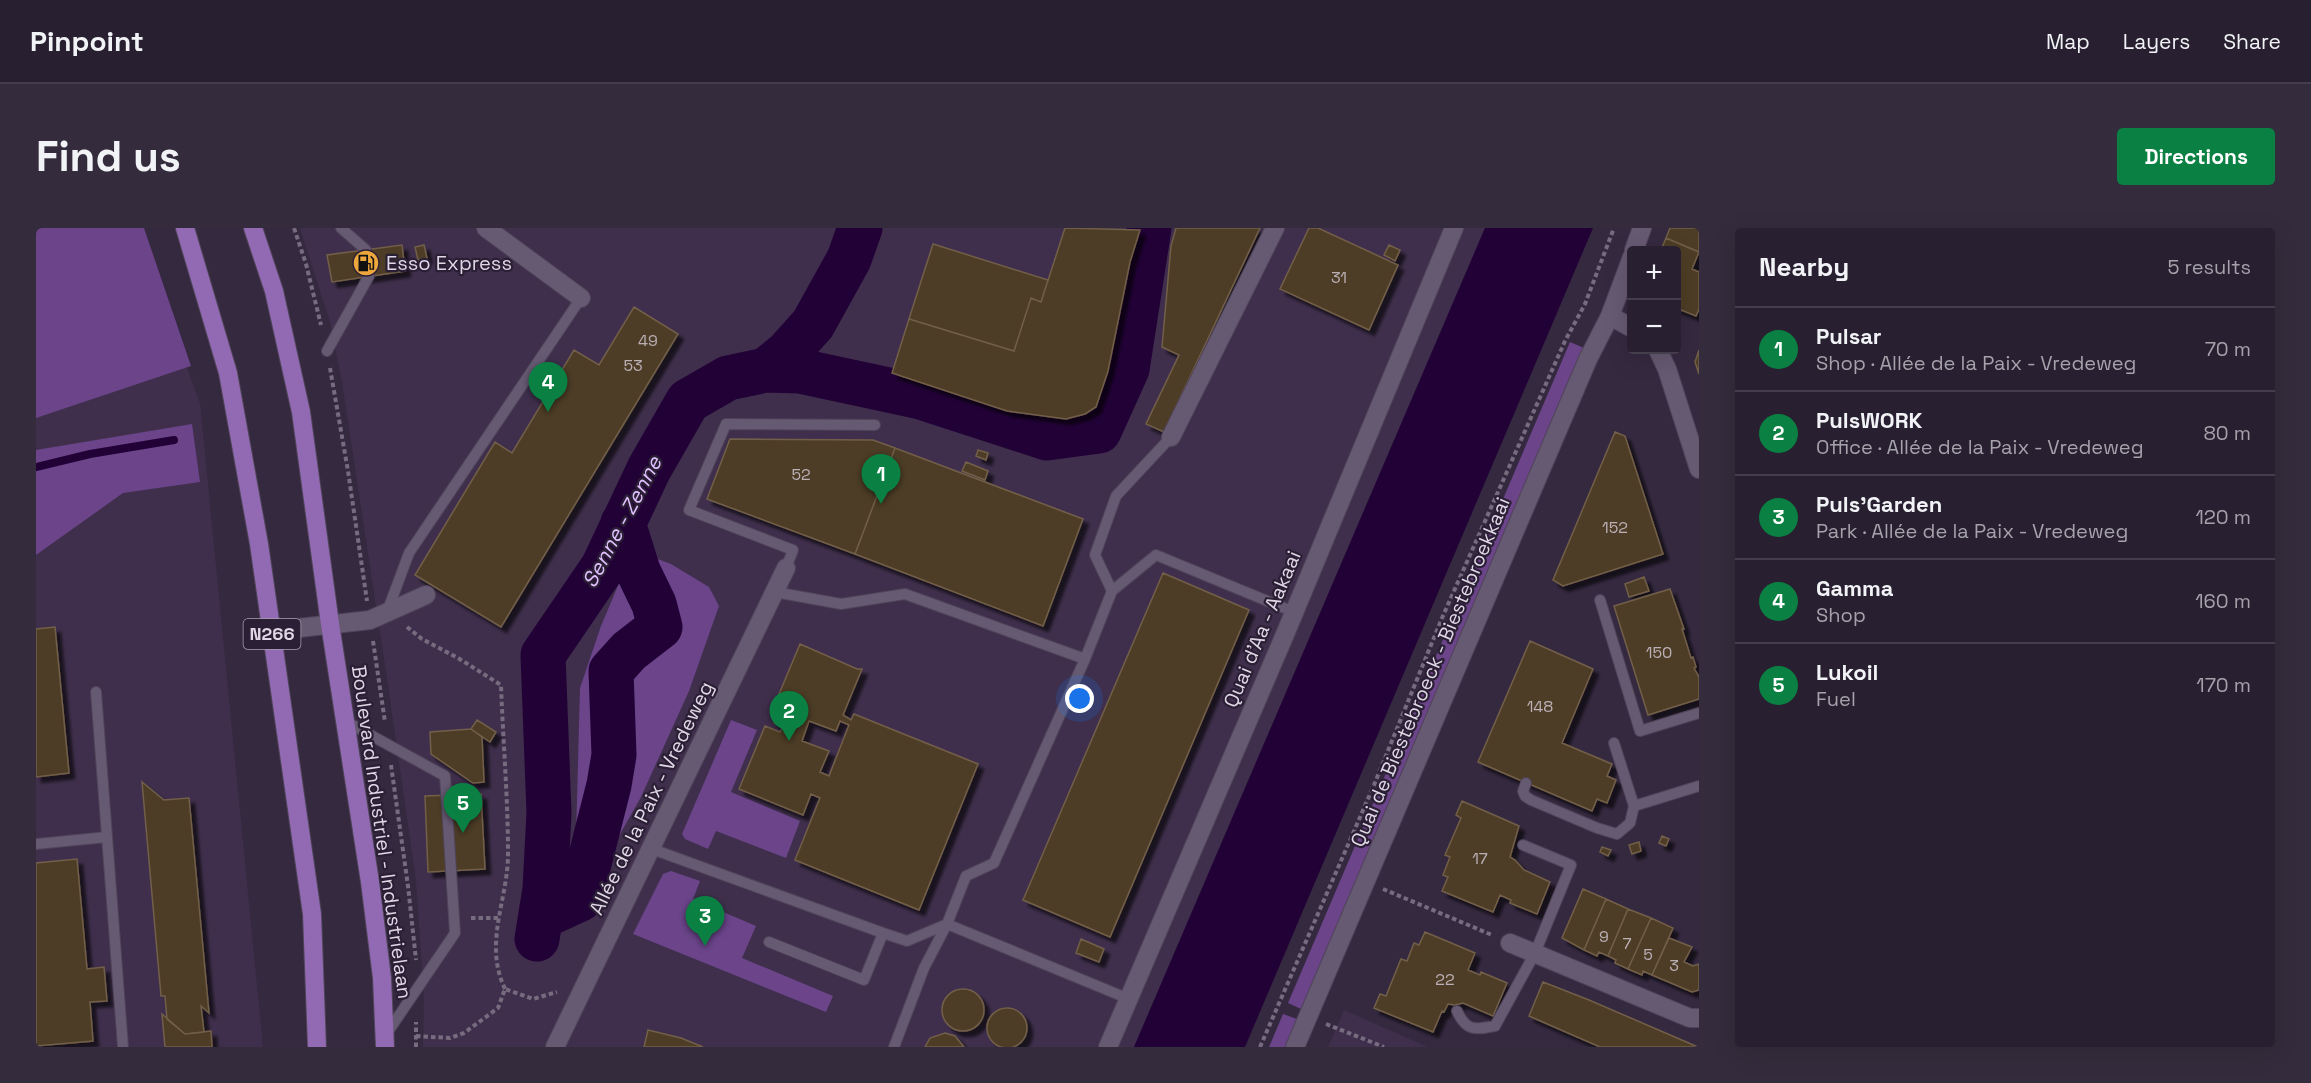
<!DOCTYPE html>
<html lang="en">
<head>
<meta charset="utf-8">
<style>
  body { margin:0; font-family:"Space Grotesk",sans-serif; background:#342c3c; color:#f1f3f6 }
  .controls { position:absolute; right:18px; top:18px; display:grid; overflow:hidden; border-radius:6px; box-shadow:0 6px 24px #0002 }
  .controls button { width:54px; height:54px; display:grid; place-items:center; padding:0; border:0; border-bottom:2px solid #443d4c; background:#281f30; color:#f1f3f6; font:30px sans-serif }
  .you { position:absolute; left:1044px; top:471px; width:21px; height:21px; margin:-15px; border:4px solid #fff; border-radius:50%; background:#1a73e8; box-shadow:0 0 0 9px #1a73e833 }
  .badge { display:grid; place-items:center; width:39px; height:39px; border-radius:50%; background:#0b8043; color:#fff; font-size:20px; font-weight:700 }
  .pin { position:absolute; translate:-50% -50px; filter:drop-shadow(0 2px 3px #0008) }
  .pin::after { content:''; position:absolute; top:32px; width:21px; height:18px; background:inherit; clip-path:polygon(0 0,100% 0,50% 100%) }
  .list { margin:0; padding:0; list-style:none }
  h2 { display:flex; justify-content:space-between; align-items:center; height:78px; margin:0; padding:0 24px; font-size:26px }
  h2 small { font-size:20px; font-weight:400; color:#a5a2ab }
  .list li { display:grid; grid-template-columns:39px 1fr auto; gap:18px; align-items:center; box-sizing:border-box; height:84px; padding:0 24px; border-top:2px solid #443d4c }
  .list b { display:block; font-size:22px; white-space:nowrap }
  .list p { margin:0; font-size:20px; white-space:nowrap; color:#a5a2ab }
  .list em { font-size:20px; font-style:normal; color:#a5a2ab }
  .map { position:relative; flex:none; width:1663px; height:819px; overflow:hidden; border-radius:6px }
  header { display:flex; align-items:center; gap:36px; box-sizing:border-box; height:84px; padding:0 30px; background:#281f30; border-bottom:2px solid #443d4c }
  header strong { font-size:28px }
  nav { display:flex; gap:33px; margin-inline-start:auto; font-size:21px }
  .intro { display:flex; align-items:center; justify-content:space-between; box-sizing:border-box; height:144px; padding:0 36px }
  h1 { margin:0; font-size:42px }
  .button { padding:15px 27px; border-radius:6px; background:#0b8043; color:#fff; font-size:21px; font-weight:700 }
  main { display:flex; gap:36px; padding:0 36px }
  aside { flex:1; background:#281f30; border-radius:6px; box-shadow:0 6px 24px #0002 }
  .map>svg:first-child { display:block }
  .built { fill:#3f2f4c }
  .green { fill:#6b448a }
  .water { fill:#220137 }
  .lines { fill:none; stroke-linecap:round; stroke-linejoin:round }
  .stream { stroke:#220137; stroke-width:8 }
  .river { stroke:#220137; stroke-width:45 }
  .building { fill:#4e3d26; stroke:#725f48; stroke-width:1.5; fill-rule:evenodd; filter:url(#shadow) }
  .lane-casing { stroke:#4f4458; stroke-width:12 }
  .street-casing { stroke:#4f4458; stroke-width:20 }
  .primary-casing { stroke:#4f4458; stroke-width:20 }
  .path { stroke:#766b7f; stroke-width:4; stroke-dasharray:4.5 3; stroke-linecap:butt }
  .lane { stroke:#665972; stroke-width:10 }
  .street { stroke:#665972; stroke-width:18 }
  .primary { stroke:#926ab3; stroke-width:18 }
  .labels { text-anchor:middle; stroke-width:4.5; stroke-linejoin:round; paint-order:stroke }
  .number-label { font-size:16px; fill:#bbb0b6 }
  .shield { fill:#2b1f35; stroke:#a9a0b1; stroke-width:1.5 }
  .shield-label { font-size:18px; font-weight:bold; fill:#dfd7e6 }
  .poi-label { font-size:20px; fill:#dfd7e6; stroke:#2b1f35; text-anchor:start }
  .street-label { font-size:20px; fill:#dfd7e6; stroke:#2b1f35 }
  .water-label { font-size:21px; font-style:italic; fill:#e0bffe; stroke:#2b1f35 }
</style>
</head>
<body>
<header>
<strong>Pinpoint</strong>
<nav><a>Map</a><a>Layers</a><a>Share</a></nav>
</header>
<div class="intro"><h1>Find us</h1><a class="button">Directions</a></div>
<main>
<div class="map">
<svg width="1663" height="819" viewBox="0 0 1663 819">
  <defs>
    <filter id="shadow"><feDropShadow dx="5.5" dy="5.5" stdDeviation="1.5" flood-color="#0009"/></filter>
  </defs>
  <rect width="100%" height="100%" fill="#352940"/>
  <path class="built" d="M0,0L114,41L164,175L227,819H0Z
    M264,0H1449L1098,819H387L388,771L380,652L351,450L306,154L294,94Z
    M1308,782L1392,819H1292Z"/>
  <path class="green" d="M0,0H108L155,138L0,190Z
    M1534,114L1548,120L1310,681L1265,781L1252,775Z
    M156,196L164,254L87,265L0,327V222Z
    M611,327L635,336L673,359L683,378L653,463L605,569L557,654L539,647L544,460L565,398L590,339L595,332Z
    M695,492L721,502L695,564L764,593L750,630L680,603L672,621L649,611L646,606Z
    M635,643L664,653L657,671L720,698L706,730L797,768L790,784L597,706L627,646Z
    M1247,786L1261,791L1249,819H1233Z"/>
  <path class="water" d="M1449,0H1557L1209,819H1098Z"/>
  <g class="lines">
    <path class="stream" d="M0,239L54,226L138,212"/>
    <path class="river" d="M730,142L764,143L885,169L1011,210L1063,203L1091,141L1113,0
      M505,689L544,671L573,557L578,527L575,443L593,423L624,399L618,376L602,343L587,295
      M501,711L509,661L513,585L507,427L567,339L613,241L652,173L692,150L730,142L751,125L777,96L813,31L824,0"/>
  </g>
  <path class="building" d="M1029,0L1104,2L1094,34L1072,143L1060,179L1049,186L1030,191L971,183L856,145L873,91L978,123L995,70L1005,74Z
    M1140,0H1224L1128,204L1110,196L1143,127L1126,119L1135,18Z
    M1273,0H1282L1362,37L1333,102L1244,61Z
    M1634,0H1663V24L1630,10Z
    M1630,10L1663,24L1656,41L1663,44V81L1660,88L1640,80V22H1625Z
    M897,16L1012,52L1005,74L995,70L978,123L873,91Z
    M366,17L369,43L296,54L291,27Z
    M388,17L391,30L382,32L379,19Z
    M1353,17L1364,22L1359,33L1348,27Z
    M598,79L642,106L465,399L379,347L459,214L476,225L538,122L563,137Z
    M1663,122V146L1659,134Z
    M1579,204L1589,208L1627,326L1527,358L1517,352Z
    M694,211L837,212L859,220L819,326L671,271Z
    M859,220L1047,291L1007,398L819,326Z
    M942,222L952,225L950,232L940,228Z
    M930,234L952,243L949,252L926,243Z
    M1127,345L1213,382L1074,709L987,672Z
    M1608,349L1613,363L1593,369L1589,356Z
    M1634,361L1648,401H1646L1655,430L1657,429L1660,439L1658,440L1663,449V471L1612,487L1578,378Z
    M19,399L33,545L0,549V401Z
    M1494,413L1557,441L1526,515L1576,536L1571,548L1580,552L1571,575L1561,571L1556,583L1442,534Z
    M764,416L821,441H826L807,487L815,492L818,486L942,536L883,682L759,632L784,570L775,566L767,587L703,561L729,498L744,504L747,498L738,495L742,487L750,490L752,484L738,478ZM773,493L800,503L804,493L813,497L793,548L784,544L793,523L766,513Z
    M441,492L460,504L454,514L435,501Z
    M435,501L446,509L448,554L437,555L395,526L394,504Z
    M106,554L128,572L153,570L173,785L165,778L168,804L149,806L131,791L129,768H125Z
    M445,566L449,641L392,644L389,568Z
    M1426,573L1483,598L1474,629L1479,632L1488,642L1514,654L1501,686L1474,675L1475,672L1464,667L1457,684L1406,663L1412,649L1407,647L1414,629L1409,627L1425,590L1420,587Z
    M1626,608L1633,611L1630,618L1623,615Z
    M1603,614L1605,623L1596,626L1593,617Z
    M1566,619L1575,622L1572,628L1564,624Z
    M41,631L51,741L68,739L71,773L54,774L57,813L0,818V635Z
    M1547,661L1570,671L1548,722L1526,710Z
    M1570,671L1592,681L1572,728L1563,724L1561,728L1548,722Z
    M1592,681L1615,690L1592,741L1579,735L1580,732L1572,728Z
    M1615,690L1637,700L1616,747L1607,743L1606,747L1592,741Z
    M1389,704L1439,725L1432,742L1444,747L1445,744L1471,755L1457,788L1427,775L1419,777L1412,776L1408,784L1406,783L1397,804L1338,780L1344,766L1350,768L1365,731L1371,733L1378,715L1383,717Z
    M1633,710L1656,719L1648,734L1657,738L1663,736V762L1656,764L1616,747Z
    M1045,711L1068,721L1063,734L1040,725Z
    M1507,754L1553,772L1662,819H1564L1493,788Z
    M906 782a21 21 0 1 1 42 0a21 21 0 1 1-42 0Z
    M951 800a20 20 0 1 1 40 0a20 20 0 1 1-40 0Z
    M126,786L149,806L175,803L176,819H129Z
    M612,802L645,810L667,819H608Z
    M909,805L919,808L928,819H889L894,810Z"/>
  <g class="lines">
    <defs>
      <path id="lane" d="M291,123L333,48L330,22L305,0
        M750,340L757,322L653,282L690,196L839,197
        M1076,363L1059,327L1080,268L1135,209
        M739,364L805,376L869,366L1049,431
        M1564,372L1604,503L1663,485
        M351,384L373,325L545,70
        M60,464L87,819
        M309,493L409,548L419,705L349,808
        M1578,515L1598,578L1663,558
        M1490,555L1487,563L1489,568L1495,572L1561,600L1581,606L1594,595L1598,578
        M0,616L71,609
        M616,621L847,705L828,752L733,714
        M847,705L871,713L911,696L888,740L858,819
        M1093,771L911,696L930,648L958,635L1049,431L1076,363L1120,327L1258,384
        M1421,783C1430,803 1438,802 1459,798L1499,725L1535,637L1487,617"/>
      <path id="street" d="M450,0L545,70
        M1598,22L1606,0
        M1574,88L1596,100
        M1622,122L1631,141L1663,241
        M1135,209L1239,0
        M236,403L334,392L390,367
        M1474,715L1654,790H1663
        M519,819L750,340
        M1072,819L1250,404L1418,0
        M1259,819L1552,131L1574,88L1596,29"/>
      <path id="primary" d="M149,0L192,145L223,316L276,686L281,819
        M217,0L238,63L265,184L294,396L334,654L346,750L349,819"/>
    </defs>
    <use href="#lane" class="lane-casing"/>
    <use href="#street" class="street-casing"/>
    <use href="#primary" class="primary-casing"/>
    <path class="path" d="M258,0L270,36L285,97
      M294,140L312,243L331,373
      M371,399L386,411L422,430L465,457C467,513 472,570 472,626C472,672 447,715 469,761
      M337,413L349,494
      M355,537L372,658L380,732
      M1347,661L1456,707
      M435,690H462
      M1290,796L1348,819
      M380,808L414,810L428,805L462,780L469,761L497,771L521,764
      M380,819V794
      M1224,819L1338,557L1406,390L1529,113L1549,76L1578,0"/>
    <use href="#lane" class="lane"/>
    <use href="#street" class="street"/>
    <use href="#primary" class="primary"/>
  </g>
  <defs>
    <symbol id="fuel-disc" viewBox="-11 -11 22 22"><circle r="9.5" fill="#eea73d" stroke="#2b1f35"/><path d="M-5.5-6h7V0h2V4h1.3V-2.5L3-4.5l.8-.8L6-3V5H2.5V1h-1V6h-7ZM-4.2-4.7v3.2H.2V-4.7Z" fill="#111"/></symbol>
  </defs>
  <g fill-rule="evenodd">
    <use href="#fuel-disc" x="315" y="20" width="30" height="30"/>
  </g>
  <g class="labels">
    <g class="number-label">
      <text x="1303" y="55">31</text>
      <text x="612" y="118">49</text>
      <text x="597" y="143">53</text>
      <text x="765" y="252">52</text>
      <text x="1579" y="305">152</text>
      <text x="1623" y="430">150</text>
      <text x="1504" y="484">148</text>
      <text x="1444" y="636">17</text>
      <text x="1568" y="714">9</text>
      <text x="1591" y="721">7</text>
      <text x="1612" y="732">5</text>
      <text x="1638" y="743">3</text>
      <text x="1409" y="757">22</text>
    </g>
    <rect class="shield" x="207.5" y="391" width="57" height="30" rx="4.5"/>
    <g class="shield-label">
      <text x="236" y="412">N266</text>
    </g>
    <g class="poi-label">
      <text x="350" y="42">Esso Express</text>
    </g>
    <g class="street-label">
      <text transform="translate(1226 401) rotate(-67)" y="7">Quai d'Aa - Aakaai</text>
      <text transform="translate(1394 444) rotate(-67)" y="7">Quai de Biestebroeck - Biestebroekkaai</text>
      <text transform="translate(615 570) rotate(-64)" y="7">Allée de la Paix - Vredeweg</text>
      <text transform="translate(346 604) rotate(82)" y="7">Boulevard Industriel - Industrielaan</text>
    </g>
    <g class="water-label">
      <text transform="translate(586 294) rotate(-62)" y="7">Senne - Zenne</text>
    </g>
  </g>
</svg>
<div class="controls">
<button>+</button>
<button>−</button>
</div>
<div class="you"></div>
<div class="pin badge" style="left:845px;top:276px">1</div>
<div class="pin badge" style="left:753px;top:513px">2</div>
<div class="pin badge" style="left:669px;top:718px">3</div>
<div class="pin badge" style="left:512px;top:184px">4</div>
<div class="pin badge" style="left:427px;top:605px">5</div>
</div>
<aside>
<h2>Nearby<small>5 results</small></h2>
<ul class="list">
<li><span class="badge">1</span><div><b>Pulsar</b><p>Shop · Allée de la Paix - Vredeweg</p></div><em>70 m</em></li>
<li><span class="badge">2</span><div><b>PulsWORK</b><p>Office · Allée de la Paix - Vredeweg</p></div><em>80 m</em></li>
<li><span class="badge">3</span><div><b>Puls'Garden</b><p>Park · Allée de la Paix - Vredeweg</p></div><em>120 m</em></li>
<li><span class="badge">4</span><div><b>Gamma</b><p>Shop</p></div><em>160 m</em></li>
<li><span class="badge">5</span><div><b>Lukoil</b><p>Fuel</p></div><em>170 m</em></li>
</ul>
</aside>
</main>
</body>
</html>
